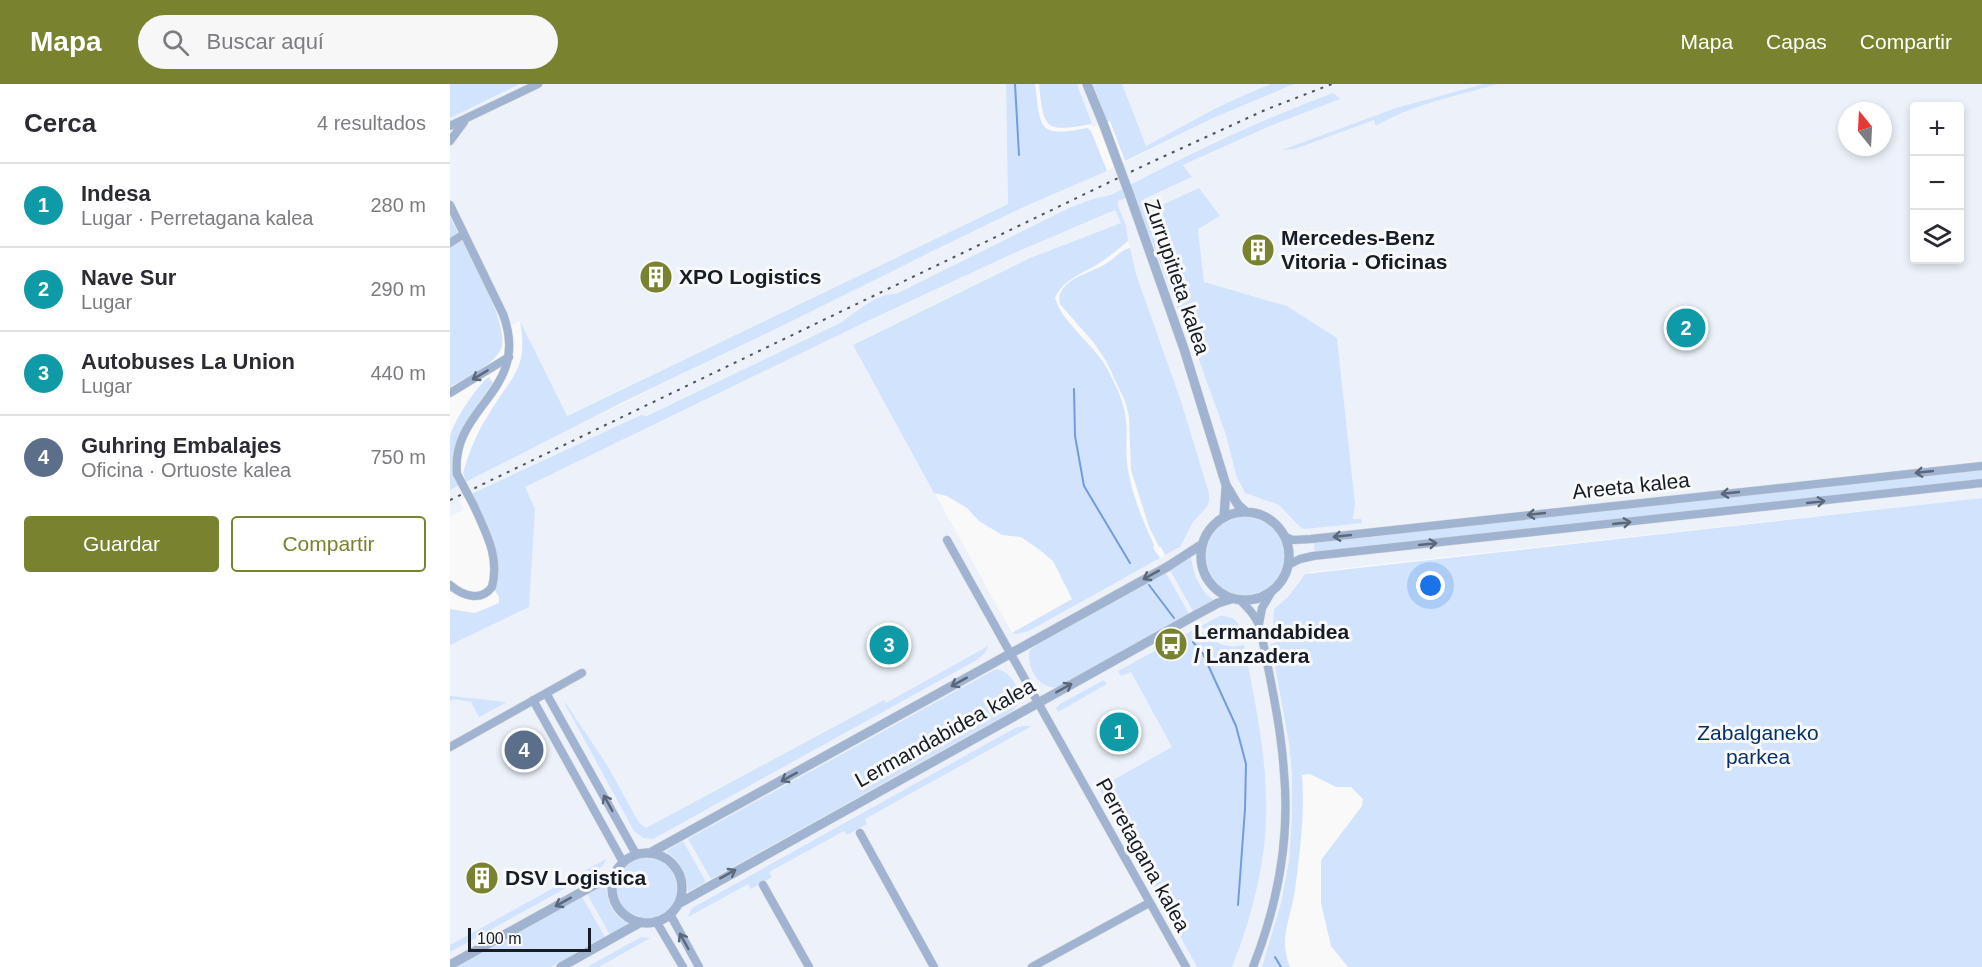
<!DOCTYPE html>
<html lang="es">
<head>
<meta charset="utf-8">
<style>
  body { margin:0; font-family:Helvetica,sans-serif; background:#f7f7f7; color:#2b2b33 }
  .controls { position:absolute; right:18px; top:18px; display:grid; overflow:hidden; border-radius:6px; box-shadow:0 3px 9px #0003 }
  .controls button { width:54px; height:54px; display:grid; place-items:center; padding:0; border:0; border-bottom:2px solid #e1e1e2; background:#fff; color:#2b2b33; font:30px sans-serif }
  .compass { position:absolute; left:1388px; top:18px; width:54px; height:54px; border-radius:50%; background:#fff; box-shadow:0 3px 9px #0003; rotate:342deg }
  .scale { position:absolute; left:18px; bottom:15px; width:123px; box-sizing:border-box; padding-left:6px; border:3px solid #161d27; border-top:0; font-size:16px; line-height:21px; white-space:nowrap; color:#161d27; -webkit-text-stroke:4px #f9f9f9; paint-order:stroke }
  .you { position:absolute; left:981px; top:502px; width:21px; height:21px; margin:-15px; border:4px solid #fff; border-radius:50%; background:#1a73e8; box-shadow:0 0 0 9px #1a73e833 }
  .badge { display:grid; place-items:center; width:39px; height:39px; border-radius:50%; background:#78822f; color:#fff; font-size:20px; font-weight:700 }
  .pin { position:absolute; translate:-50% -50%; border:3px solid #fff; box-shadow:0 2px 6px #0006 }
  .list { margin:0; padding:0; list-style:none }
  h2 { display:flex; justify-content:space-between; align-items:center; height:78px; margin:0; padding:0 24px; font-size:26px }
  h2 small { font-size:20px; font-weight:400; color:#7c7c81 }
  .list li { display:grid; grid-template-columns:39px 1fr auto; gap:18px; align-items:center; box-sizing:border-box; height:84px; padding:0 24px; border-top:2px solid #e1e1e2 }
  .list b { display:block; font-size:22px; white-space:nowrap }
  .list p { margin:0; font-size:20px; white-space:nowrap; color:#7c7c81 }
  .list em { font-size:20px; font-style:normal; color:#7c7c81 }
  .actions { display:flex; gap:12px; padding:18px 24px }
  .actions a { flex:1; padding:14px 0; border:2px solid #78822f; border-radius:6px; text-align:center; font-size:21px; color:#78822f }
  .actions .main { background:#78822f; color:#fff }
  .icon { flex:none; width:33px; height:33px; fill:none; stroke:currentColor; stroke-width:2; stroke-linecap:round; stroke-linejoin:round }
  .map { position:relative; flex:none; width:1532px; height:883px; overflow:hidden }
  header { display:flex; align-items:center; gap:36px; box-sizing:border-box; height:84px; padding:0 30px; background:#78822f; color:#fff }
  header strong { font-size:28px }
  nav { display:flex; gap:33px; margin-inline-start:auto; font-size:21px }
  .search { width:420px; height:54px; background:#f7f7f7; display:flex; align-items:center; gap:15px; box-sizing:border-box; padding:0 21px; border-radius:33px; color:#7c7c81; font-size:22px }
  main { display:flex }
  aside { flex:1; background:#fff }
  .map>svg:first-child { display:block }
  .built { fill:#edf2fa; fill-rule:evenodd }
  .green { fill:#d1e3fd }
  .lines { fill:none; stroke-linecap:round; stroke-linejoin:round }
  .stream { stroke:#719ddd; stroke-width:2 }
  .minor-casing { stroke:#d5d6d7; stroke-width:9 }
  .tertiary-casing { stroke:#d5d6d7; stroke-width:10 }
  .minor { stroke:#a0b4d1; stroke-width:8 }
  .tertiary { stroke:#a0b4d1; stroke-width:9 }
  .rail { stroke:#4f545b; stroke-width:2; stroke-dasharray:3 6; stroke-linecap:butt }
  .minor-bridge-casing { stroke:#d5d6d7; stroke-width:9; stroke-linecap:butt }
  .tertiary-bridge-casing { stroke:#d5d6d7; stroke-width:10; stroke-linecap:butt }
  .minor-bridge { stroke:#a0b4d1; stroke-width:8 }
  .tertiary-bridge { stroke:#a0b4d1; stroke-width:9 }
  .oneway { stroke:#5b687c }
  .labels { text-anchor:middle; stroke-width:6; stroke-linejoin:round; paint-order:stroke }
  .poi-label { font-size:21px; font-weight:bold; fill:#161d27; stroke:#f9f9f9; text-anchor:start }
  .street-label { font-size:21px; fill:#161d27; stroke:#f9f9f9 }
  .park-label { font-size:21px; fill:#06326b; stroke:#f9f9f9 }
</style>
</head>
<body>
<header>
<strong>Mapa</strong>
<div class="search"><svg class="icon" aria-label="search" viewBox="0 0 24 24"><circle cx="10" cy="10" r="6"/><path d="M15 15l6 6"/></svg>Buscar aquí</div>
<nav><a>Mapa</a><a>Capas</a><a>Compartir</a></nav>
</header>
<main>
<aside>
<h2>Cerca<small>4 resultados</small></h2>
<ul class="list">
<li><span class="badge" style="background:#0f9aa8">1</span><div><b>Indesa</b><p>Lugar · Perretagana kalea</p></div><em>280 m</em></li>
<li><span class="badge" style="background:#0f9aa8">2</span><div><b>Nave Sur</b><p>Lugar</p></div><em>290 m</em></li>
<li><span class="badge" style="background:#0f9aa8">3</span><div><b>Autobuses La Union</b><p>Lugar</p></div><em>440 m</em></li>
<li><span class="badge" style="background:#5c6f8a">4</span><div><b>Guhring Embalajes</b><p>Oficina · Ortuoste kalea</p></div><em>750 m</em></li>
</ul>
<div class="actions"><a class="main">Guardar</a><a>Compartir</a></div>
</aside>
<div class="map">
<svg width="1532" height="883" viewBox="0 0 1532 883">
  <rect width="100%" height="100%" fill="#f9f9f9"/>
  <path class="built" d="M70,0H556L558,120L116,332L70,237L53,245L36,205L0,133V34Z
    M627,0H821L766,24L696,62L672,68L660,37L643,43Z
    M844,0H1532V414L861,488L851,494L838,513L824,525L823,542L827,558L821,561L839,659L842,691V731L839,777L831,819L812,883H0V561L79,523L75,403L426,233L562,170L666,126L671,139L580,174L403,261L562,549L568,550L579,547L730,463L743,438L757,423L759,409L730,314L686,190L675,145L676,141L668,122V117L685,111L729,228H732L776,351L790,402L799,411L808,413L829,421L845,438L903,436L905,420L887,254L837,222L754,198L748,144L711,123L699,127L694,115L742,93L733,81L820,42L889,15L883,10L852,20L760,60L661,111L646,114L621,123L446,210H440L414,221L392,238L197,332L191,331L21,410L9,417L14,425L0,433V406L85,362L578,121L657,87L761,35ZM1464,22H1510V176H1464ZM1397,27H1433V63H1397Z"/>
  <path class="green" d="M0,0H70L0,34Z
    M556,0H585C591,45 587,54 637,44L641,47L657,87L578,121L485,166L340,238L175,317L0,406C0,393 0,364 0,353C3,338 27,301 39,293L43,299C21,328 0,361 8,399L15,395L13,389C19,368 27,348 39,330C61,292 79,286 70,237L117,332L558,120Z
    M589,0H627L642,40C595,48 594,47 589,0Z
    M643,0H672L696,62L766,24L806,6L821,0H844L761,35L675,77L660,37L657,38Z
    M1034,0H1047C1007,12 962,20 926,42L924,36L845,65L832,66L946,24Z
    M883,9L890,15L820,42L733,81L742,93L694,115L699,127L749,104L770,132L748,145L754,198L837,222L887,254L905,420L903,435H911L912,439L854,445L849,442L829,421L795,409L787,394L776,351L732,229L729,228L684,111L668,117V122L676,141L678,157C669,165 659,173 648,180C632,190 613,195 605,214C611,237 644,261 657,284C665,300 675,319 676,336C678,350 675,364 677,378C680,406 692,435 704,461L703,464L710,474L579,547L567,550L562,549L622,515L603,477L591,467L571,453L552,451L529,437L517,424L497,412L484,409L403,261L580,174L671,139L665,126L562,170L426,233L75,403L85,425L79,523L0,561V525L25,529L49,519V513L44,505C55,470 36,441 21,410L191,331L197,332L392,238C405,228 428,209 446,210L621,123L646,114L661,111C733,73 806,37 883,9Z
    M0,133C12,157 62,243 51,265C43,282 16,293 0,303Z
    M680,164L686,190L730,314L759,409V417L757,423L743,438L730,463L715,471L711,463H709L699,443L681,386L679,333L675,317L656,277L644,259L610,220C609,215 609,210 612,206C621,192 643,188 657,179C665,174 671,166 680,164Z
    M1532,386V395L865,468L864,459Z
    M1532,414V883H898L881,862L871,819V776L912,722L913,715L901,703H886L860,690L852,691C855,730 850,767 845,806C841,834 828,855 840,883H812L831,819L839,777L842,731V691L839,659L821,560L827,558L823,542L824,525L838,513L855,490Z
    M756 472a39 39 0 1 1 78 0a39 39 0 1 1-78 0Z
    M741,474C744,492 749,505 763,516L743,527L720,486Z
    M716,489L739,530L608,603C590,607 575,582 580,566L586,561Z
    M770,532C788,532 790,541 794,557C773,559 767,553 751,542Z
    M747,544C761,557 775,566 794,561C807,627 822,696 814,763C809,804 797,845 782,883H747L649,704L722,663L681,588L671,592L668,587Z
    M538,562L535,569L525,577L203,755L193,754L184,747L115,620V618L157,681L189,739L196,744L434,616L436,619Z
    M546,585C563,587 577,614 563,627L261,795L238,755Z
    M654,596L657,600L608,628L606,624L610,620Z
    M0,612L57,618L29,633L21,618L4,615L0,617Z
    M574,642H582L415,735L417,740L397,751L394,747L319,788L322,793L301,805L298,800L238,833L242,824L565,644Z
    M233,757L256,798L238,808C237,790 231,778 216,767Z
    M167 804a30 30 0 1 1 60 0a30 30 0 1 1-60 0Z
    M156,775L154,780L147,787L0,868V861Z
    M156,800C157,818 162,831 179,840L160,851L137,810Z
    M132,813L155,853L101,883H6Z
    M191,853L200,854L149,883H137Z"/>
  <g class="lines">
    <path class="stream" d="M565,0L569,71
      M624,305L625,352L634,402L680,479
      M699,501L724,534
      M743,558L753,570L786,642L796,680L795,725L788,821
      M825,873L831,883"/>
    <defs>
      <path id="minor" d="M0,42L88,0
        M0,57L14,38
        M0,121L53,230C82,308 0,322 7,390
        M0,159L14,150
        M0,309L59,273
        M835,453L843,456L861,455L1532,382
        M497,456L736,883
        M838,481L850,475L863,472L1532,399
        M0,501C13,512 31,518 42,503C50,473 36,449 24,422
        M790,516C799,525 808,534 811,548C820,594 831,642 834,689C840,755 827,822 803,883
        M809,540L812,524L822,507
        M96,609L186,770
        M83,616L173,778
        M0,663L132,589
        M410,749L484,883
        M313,801L359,883
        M220,830L249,883
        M206,837L233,883
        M582,883L699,819"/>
      <path id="tertiary" d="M637,0L653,39
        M680,112L734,265L776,401L788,421L796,428
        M751 472a44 44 0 1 1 88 0a44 44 0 1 1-88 0Z
        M774,433L776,404
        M200,769L717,483L751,461
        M162 804a35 35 0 1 1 70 0a35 35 0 1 1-70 0Z
        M228,820L744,532L768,519L781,515
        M0,881L164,790
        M111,883L191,838"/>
    </defs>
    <use href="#minor" class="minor-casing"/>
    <use href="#tertiary" class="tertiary-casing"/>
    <use href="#minor" class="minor"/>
    <use href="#tertiary" class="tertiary"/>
    <path class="rail" d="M0,416L693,82L815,26L882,0"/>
    <defs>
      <path id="minor-bridge" d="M7,390L24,422"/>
      <path id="tertiary-bridge" d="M653,39L680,112"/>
    </defs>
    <use href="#minor-bridge" class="minor-bridge-casing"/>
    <use href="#tertiary-bridge" class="tertiary-bridge-casing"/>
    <use href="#minor-bridge" class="minor-bridge"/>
    <use href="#tertiary-bridge" class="tertiary-bridge"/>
  </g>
  <defs><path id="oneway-shaft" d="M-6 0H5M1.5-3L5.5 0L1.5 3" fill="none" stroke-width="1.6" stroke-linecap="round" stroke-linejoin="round" transform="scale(1.5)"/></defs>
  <g class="oneway">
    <use href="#oneway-shaft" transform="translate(30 291) rotate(149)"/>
    <use href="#oneway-shaft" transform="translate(1474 388) rotate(174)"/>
    <use href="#oneway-shaft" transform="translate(1280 409) rotate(174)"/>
    <use href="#oneway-shaft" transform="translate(1366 418) rotate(-6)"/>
    <use href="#oneway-shaft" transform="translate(1086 430) rotate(174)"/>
    <use href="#oneway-shaft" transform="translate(1172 439) rotate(-6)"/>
    <use href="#oneway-shaft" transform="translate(892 452) rotate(174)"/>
    <use href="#oneway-shaft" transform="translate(978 460) rotate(-6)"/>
    <use href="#oneway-shaft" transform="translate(701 491) rotate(151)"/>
    <use href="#oneway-shaft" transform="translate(509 598) rotate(151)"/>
    <use href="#oneway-shaft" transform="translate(614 604) rotate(-29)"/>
    <use href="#oneway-shaft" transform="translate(339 693) rotate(151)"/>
    <use href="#oneway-shaft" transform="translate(158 719) rotate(-119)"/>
    <use href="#oneway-shaft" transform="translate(278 790) rotate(-29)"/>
    <use href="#oneway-shaft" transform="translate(113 818) rotate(151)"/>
    <use href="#oneway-shaft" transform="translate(234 857) rotate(-119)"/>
  </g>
  <defs>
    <symbol id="building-disc" viewBox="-11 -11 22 22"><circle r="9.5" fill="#78822f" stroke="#f9f9f9"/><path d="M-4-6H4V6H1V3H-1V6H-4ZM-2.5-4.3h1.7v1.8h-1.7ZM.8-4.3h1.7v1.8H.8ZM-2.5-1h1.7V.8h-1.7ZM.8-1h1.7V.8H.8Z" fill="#fff"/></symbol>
    <symbol id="bus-disc" viewBox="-11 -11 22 22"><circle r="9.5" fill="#78822f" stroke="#f9f9f9"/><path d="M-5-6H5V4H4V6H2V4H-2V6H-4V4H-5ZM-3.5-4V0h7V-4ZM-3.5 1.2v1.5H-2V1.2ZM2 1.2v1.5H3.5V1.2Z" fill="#fff"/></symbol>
  </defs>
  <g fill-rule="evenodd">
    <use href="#building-disc" x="789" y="147" width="38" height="38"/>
    <use href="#building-disc" x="187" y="174" width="38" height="38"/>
    <use href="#bus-disc" x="702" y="541" width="38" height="38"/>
    <use href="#building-disc" x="13" y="775" width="38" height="38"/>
  </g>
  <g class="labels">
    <g class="poi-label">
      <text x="831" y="161">Mercedes-Benz<tspan x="831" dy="24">Vitoria - Oficinas</tspan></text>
      <text x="229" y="200">XPO Logistics</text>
      <text x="744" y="555">Lermandabidea<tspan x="744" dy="24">/ Lanzadera</tspan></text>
      <text x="55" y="801">DSV Logistica</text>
    </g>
    <g class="street-label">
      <text transform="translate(727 193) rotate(71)" y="7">Zurrupitieta kalea</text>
      <text transform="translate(1181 402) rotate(-6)" y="7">Areeta kalea</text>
      <text transform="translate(495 649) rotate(-29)" y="7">Lermandabidea kalea</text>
      <text transform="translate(693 771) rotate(61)" y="7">Perretagana kalea</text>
    </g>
    <g class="park-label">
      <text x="1308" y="656">Zabalganeko<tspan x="1308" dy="24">parkea</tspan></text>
    </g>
  </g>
</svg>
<div class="controls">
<button>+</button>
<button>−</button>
<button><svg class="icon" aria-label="layers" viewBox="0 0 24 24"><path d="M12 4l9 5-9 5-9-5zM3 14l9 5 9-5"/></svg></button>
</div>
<svg class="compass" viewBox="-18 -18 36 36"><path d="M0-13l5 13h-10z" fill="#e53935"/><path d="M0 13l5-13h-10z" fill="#7c7c81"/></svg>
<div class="scale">100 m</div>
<div class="you"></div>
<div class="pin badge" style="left:669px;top:648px;background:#0f9aa8">1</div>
<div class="pin badge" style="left:1236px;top:244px;background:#0f9aa8">2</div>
<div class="pin badge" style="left:439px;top:561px;background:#0f9aa8">3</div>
<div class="pin badge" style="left:74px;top:666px;background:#5c6f8a">4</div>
</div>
</main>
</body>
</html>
